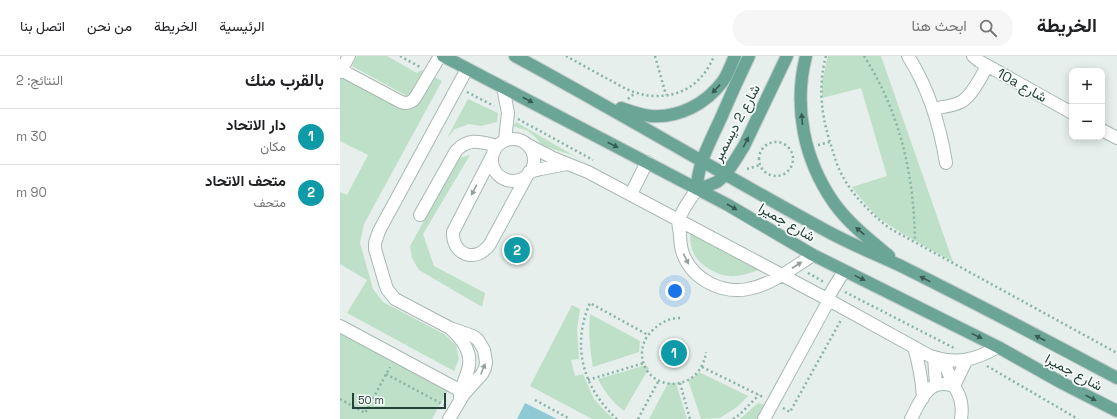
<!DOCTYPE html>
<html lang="ar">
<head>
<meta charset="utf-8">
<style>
  body { margin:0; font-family:"Space Grotesk",Vazirmatn,sans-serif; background:#f6f6f6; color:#202124; direction:rtl }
  .controls { position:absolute; right:12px; top:12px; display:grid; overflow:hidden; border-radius:8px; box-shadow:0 2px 10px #0003 }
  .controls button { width:36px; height:36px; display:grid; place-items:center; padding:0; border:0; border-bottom:1px solid #e0e0e0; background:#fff; color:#202124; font:20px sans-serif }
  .scale { position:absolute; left:12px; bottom:10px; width:94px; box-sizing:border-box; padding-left:4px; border:2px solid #24423a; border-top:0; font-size:11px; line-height:14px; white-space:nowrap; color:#24423a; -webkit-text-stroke:3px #f7fbf9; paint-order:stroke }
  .you { position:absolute; left:335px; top:235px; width:14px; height:14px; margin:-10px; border:3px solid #fff; border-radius:50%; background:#1a73e8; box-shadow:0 0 0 6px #1a73e833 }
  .badge { display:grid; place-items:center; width:26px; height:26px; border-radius:50%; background:#7f4e3f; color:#fff; font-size:13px; font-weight:700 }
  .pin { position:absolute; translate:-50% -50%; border:2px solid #fff; box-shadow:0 1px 4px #0006 }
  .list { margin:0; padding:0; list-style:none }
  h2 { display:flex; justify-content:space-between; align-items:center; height:52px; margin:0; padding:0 16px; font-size:17px }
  h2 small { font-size:13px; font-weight:400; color:#757577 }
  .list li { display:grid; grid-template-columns:26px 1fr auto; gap:12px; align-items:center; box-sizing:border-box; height:56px; padding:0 16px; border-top:1px solid #e0e0e0 }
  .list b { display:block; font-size:15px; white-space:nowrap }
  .list p { margin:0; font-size:13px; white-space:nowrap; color:#757577 }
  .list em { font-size:13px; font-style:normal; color:#757577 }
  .icon { flex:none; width:22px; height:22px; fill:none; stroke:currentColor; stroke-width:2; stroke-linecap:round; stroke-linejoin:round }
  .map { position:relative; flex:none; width:777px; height:363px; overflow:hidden; direction:ltr }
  header { display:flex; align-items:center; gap:24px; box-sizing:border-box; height:56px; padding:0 20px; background:#fff; border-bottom:1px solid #e0e0e0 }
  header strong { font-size:19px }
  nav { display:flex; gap:22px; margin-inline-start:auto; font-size:14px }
  .search { width:280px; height:36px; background:#f6f6f6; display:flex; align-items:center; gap:10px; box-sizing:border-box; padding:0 14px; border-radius:16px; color:#757577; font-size:15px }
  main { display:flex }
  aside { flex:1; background:#fff }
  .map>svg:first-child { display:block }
  .green { fill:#bfe0c8 }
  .water { fill:#8ec9d4 }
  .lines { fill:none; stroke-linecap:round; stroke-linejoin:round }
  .minor-casing { stroke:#a8b8b2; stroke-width:14 }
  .major-casing { stroke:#c2cac8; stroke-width:14 }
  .path { stroke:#86b3a5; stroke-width:2.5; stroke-dasharray:2 3; stroke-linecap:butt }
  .minor { stroke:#fff; stroke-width:12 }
  .major { stroke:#6aa596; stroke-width:12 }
  .oneway { fill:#365b51 }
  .oneway2 { fill:#92a09c }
  .labels { text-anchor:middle; stroke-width:3.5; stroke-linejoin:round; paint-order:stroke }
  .street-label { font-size:14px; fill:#24423a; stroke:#f7fbf9 }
</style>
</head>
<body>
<header>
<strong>الخريطة</strong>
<div class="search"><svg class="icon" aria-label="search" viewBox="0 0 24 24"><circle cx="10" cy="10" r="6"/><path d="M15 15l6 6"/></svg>ابحث هنا</div>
<nav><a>الرئيسية</a><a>الخريطة</a><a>من نحن</a><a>اتصل بنا</a></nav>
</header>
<main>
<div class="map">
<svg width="777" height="363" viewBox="0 0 777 363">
  <rect width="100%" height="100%" fill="#e6efeb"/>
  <path class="green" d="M17,0H47L77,17L81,14L102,25L24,168L20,187L33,233L43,246L104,278L116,289L119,303L114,315L7,257L27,224L0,208V136L7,139L28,99L0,85V21L6,20L61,47L65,39L12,10Z
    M488,0H541L613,206L563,178L537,161L523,145L512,131L547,120L521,32L482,42V25Z
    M128,43L158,57L157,66L141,70L129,68L115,73L107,82Z
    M176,66L257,113L232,99L203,90L195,81L188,75L173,70Z
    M130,99L83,178L94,210L145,237L142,251L79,214L72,202L70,190L119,102Z
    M350,176L419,214C410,217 399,221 389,220C383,220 377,217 371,214C355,205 350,195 350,176Z
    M232,249L240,253L237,273L239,303L231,304L235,320L243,318L254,343L267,357L274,363H252L190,330Z
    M250,258L300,285L299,296L253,311C250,293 248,276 250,258Z
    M0,273L109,333L92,363H0Z
    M306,309L309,312L284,355C272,346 265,336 258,323Z
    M359,316L408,340L397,351L380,362L361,363L348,324L353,322Z
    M328,327H336L347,363H309Z
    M418,347L425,349L417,363H400Z"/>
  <path class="water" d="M185,347L217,363H177Z"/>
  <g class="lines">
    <defs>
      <path id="minor" d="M568,0C589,33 600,69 606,107
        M633,0L639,5L732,57
        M1,14L61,46C67,48 71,47 75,42L100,0
        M0,16L9,0
        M163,31L168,57L165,84
        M593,53C602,51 613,50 621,46C632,40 641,21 647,10
        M762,74L777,82
        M152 104a21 21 0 1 1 42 0a21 21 0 1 1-42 0Z
        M188,89L213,102L248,116L487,243L590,300C617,309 635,304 658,291
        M152,100L113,176C112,199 136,208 150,188L188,118
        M189,116L201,113L227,108
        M357,133C352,141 340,156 339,165C338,169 339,174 340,177C340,184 341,192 343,198C353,224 382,238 408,233C431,229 454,211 473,199
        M291,138L307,106
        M80,159L116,95C129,81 141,86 157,90
        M487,243L504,215
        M0,270L121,335
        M111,273C123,284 133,297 128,314C125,324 121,331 120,341
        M574,291C579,308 582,324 583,342
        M594,301L596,329
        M603,304L614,330
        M109,363L124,338L142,318L145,312L146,306L144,294L138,284L133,280L110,272L55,243L47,233L45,227L35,193V187L39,175L127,13
        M424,363L489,244
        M571,363C581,344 588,321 614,330
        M621,363C623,350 621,341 614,330L626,305"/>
      <path id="major" d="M103,0L388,149L473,199L658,291L722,327L777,355
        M175,0C279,56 380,117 483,173C508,187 535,198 561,210C633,246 706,284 777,322
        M466,0C453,51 464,104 494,147C509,168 530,184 549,200
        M281,52C290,55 300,59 311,60C339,62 366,48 383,25C388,18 391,8 395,0
        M357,133L367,130L377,126L385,119L394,106L404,90L447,0
        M357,133C357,109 370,86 380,64C389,43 399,21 409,0"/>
    </defs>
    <use href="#minor" class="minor-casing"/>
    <use href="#major" class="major-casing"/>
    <path class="path" d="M60,0L80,11
      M226,0C239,7 253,15 266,22C276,27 286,34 297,37C319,44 346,39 361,21C367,15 371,7 374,0
      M315,0L326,39
      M486,0C478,29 481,58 490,86
      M524,0C560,56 574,119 575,185
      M127,36L154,50
      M288,43L295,37
      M178,63L253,104
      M419 103a17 17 0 1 1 34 0a17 17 0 1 1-34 0Z
      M478,89L490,86C493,95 495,104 499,113C510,137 528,155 549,172L777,297
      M407,113L420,109
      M468,217L484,226
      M505,236L614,292
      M340,262C329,262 319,267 311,276C305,282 302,289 302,298C303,336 360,340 366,296
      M647,310L738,363
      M362,311L423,341
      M46,318L104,349
      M248,324L304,307
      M340,327L350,363
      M0,343L25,357L50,311
      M195,344L230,363
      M443,352L450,356L501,264
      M277,363C243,332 231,290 250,247L308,279
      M298,363L319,324
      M393,363L399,359L419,339"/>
    <use href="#minor" class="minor"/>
    <use href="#major" class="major"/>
  </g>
  <defs><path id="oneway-solid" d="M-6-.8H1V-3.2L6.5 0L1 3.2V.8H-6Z"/></defs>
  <g class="oneway">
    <use href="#oneway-solid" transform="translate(376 33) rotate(133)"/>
    <use href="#oneway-solid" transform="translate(188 44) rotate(28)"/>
    <use href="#oneway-solid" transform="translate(462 63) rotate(-95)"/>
    <use href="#oneway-solid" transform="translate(406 86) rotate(-63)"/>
    <use href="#oneway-solid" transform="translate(273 89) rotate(27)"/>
    <use href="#oneway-solid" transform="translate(392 151) rotate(30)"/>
    <use href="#oneway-solid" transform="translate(520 175) rotate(-139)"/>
    <use href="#oneway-solid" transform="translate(520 222) rotate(26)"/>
    <use href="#oneway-solid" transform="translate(585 223) rotate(-153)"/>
    <use href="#oneway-solid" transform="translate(637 280) rotate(26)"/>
    <use href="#oneway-solid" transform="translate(700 282) rotate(-153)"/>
    <use href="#oneway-solid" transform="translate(751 342) rotate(27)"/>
  </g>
  <g class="oneway2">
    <use href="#oneway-solid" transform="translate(134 134) rotate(118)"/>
    <use href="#oneway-solid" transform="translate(346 203) rotate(64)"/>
    <use href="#oneway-solid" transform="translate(457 209) rotate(-33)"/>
    <use href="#oneway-solid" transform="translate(143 313) rotate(-68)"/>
  </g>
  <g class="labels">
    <g class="street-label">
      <text transform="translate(682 29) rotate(29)" y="5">10a شارع</text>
      <text transform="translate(396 67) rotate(-62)" y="5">شارع 2 ديسمبر</text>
      <text transform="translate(447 166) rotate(30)" y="5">شارع جميرا</text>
      <text transform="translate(734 316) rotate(28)" y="5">شارع جميرا</text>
    </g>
  </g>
</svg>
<div class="controls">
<button>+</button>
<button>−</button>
</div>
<div class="scale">50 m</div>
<div class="you"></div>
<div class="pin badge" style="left:334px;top:297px;background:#0f9aa8">1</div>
<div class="pin badge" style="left:177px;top:194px;background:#0f9aa8">2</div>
</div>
<aside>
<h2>بالقرب منك<small>النتائج: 2</small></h2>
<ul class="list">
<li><span class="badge" style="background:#0f9aa8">1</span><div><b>دار الاتحاد</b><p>مكان</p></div><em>30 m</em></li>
<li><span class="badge" style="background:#0f9aa8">2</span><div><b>متحف الاتحاد</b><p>متحف</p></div><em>90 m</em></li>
</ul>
</aside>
</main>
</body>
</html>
